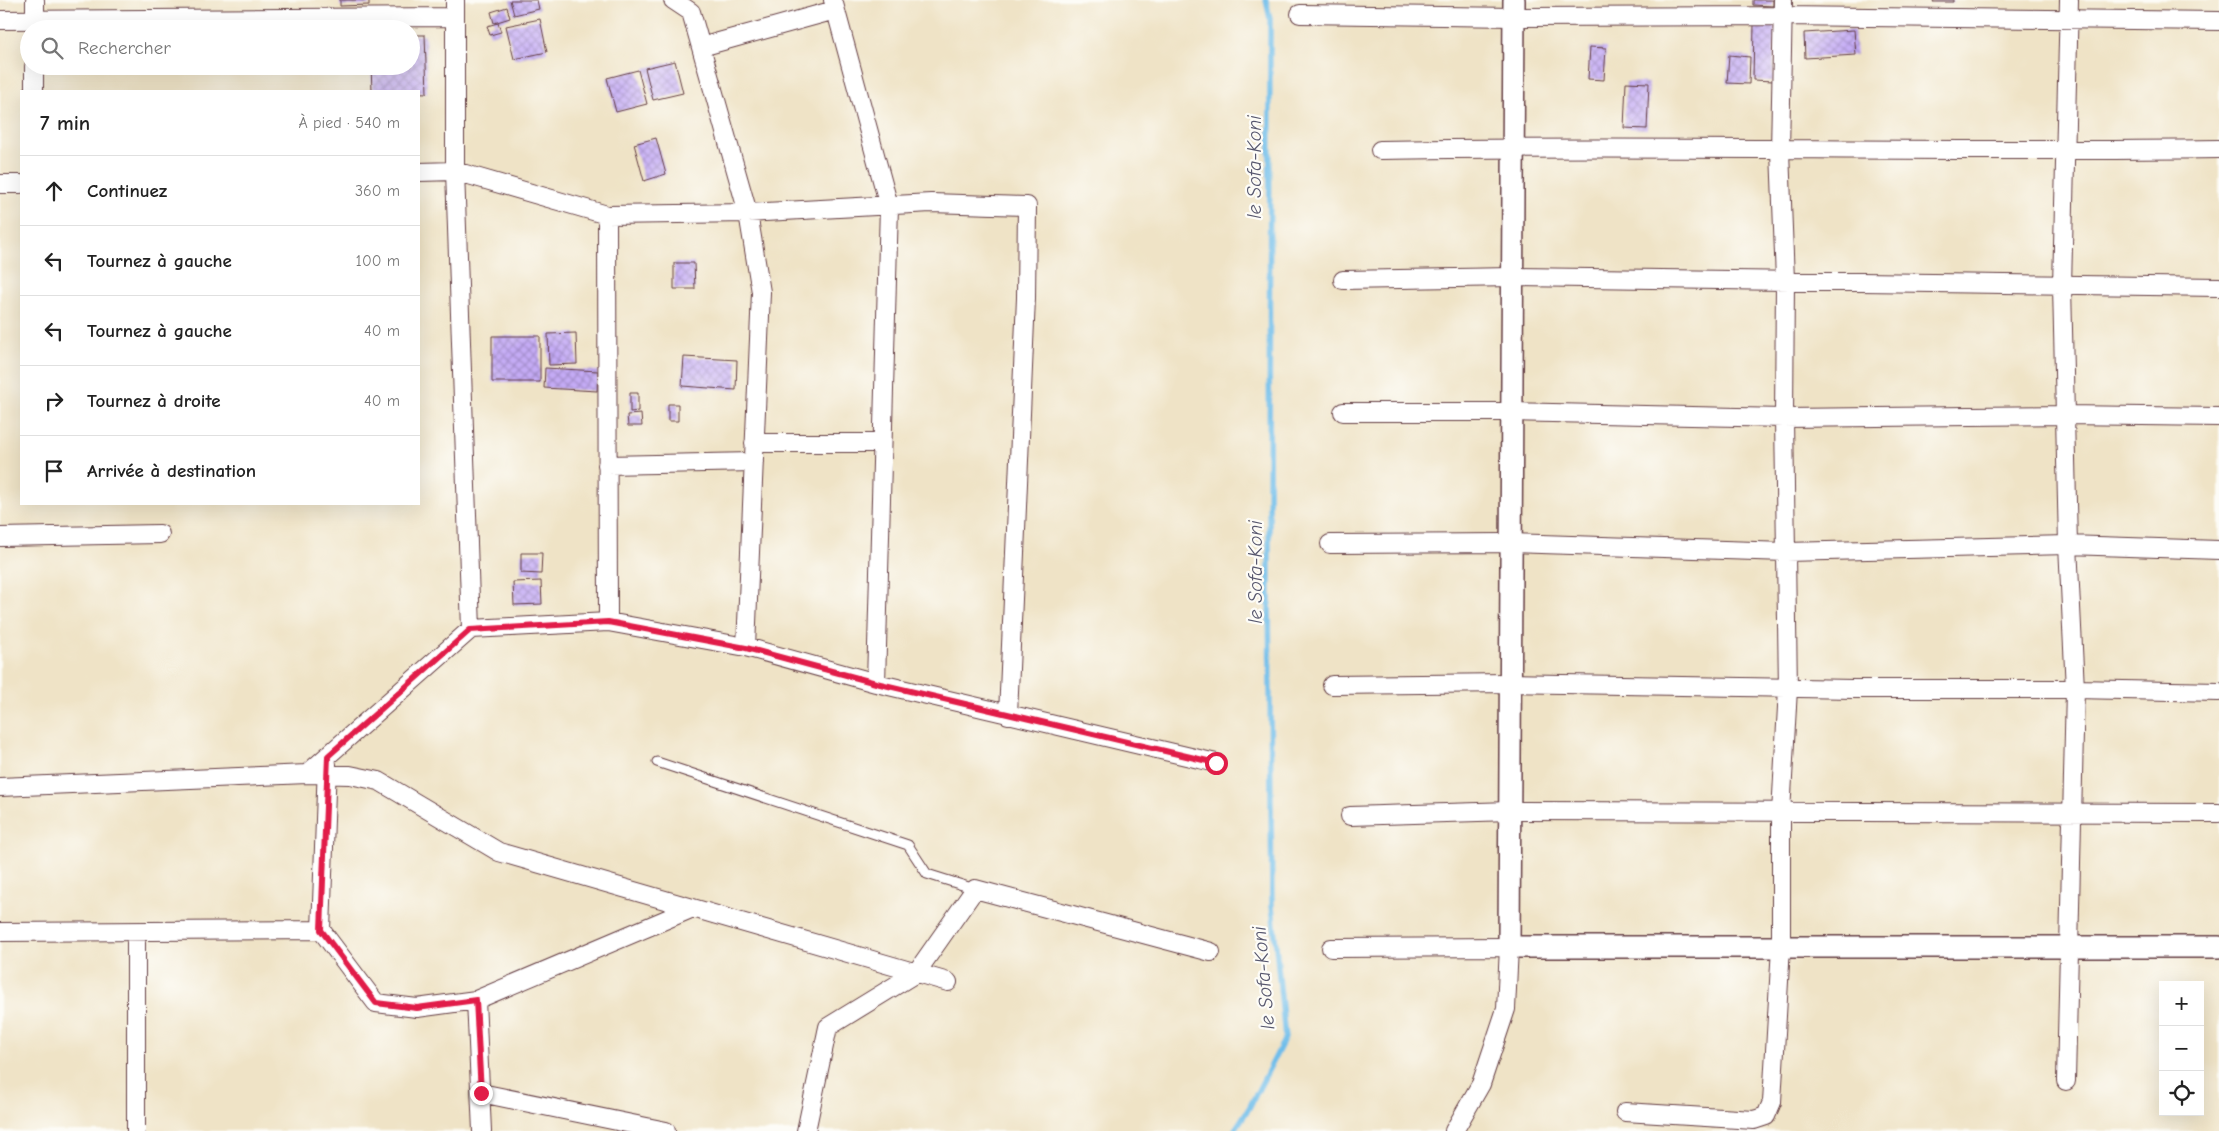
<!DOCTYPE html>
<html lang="fr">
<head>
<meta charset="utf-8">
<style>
  body { margin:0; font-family:"Comic Neue",sans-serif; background:#f2f2f2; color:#222 }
  .controls { position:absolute; right:15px; bottom:15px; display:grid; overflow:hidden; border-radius:0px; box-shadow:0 5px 20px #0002 }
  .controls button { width:45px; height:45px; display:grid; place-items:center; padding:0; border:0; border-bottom:1px solid #e0e0e0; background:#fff; color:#222; font:25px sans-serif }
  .stop { position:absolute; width:15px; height:15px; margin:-11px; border:4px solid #e11d48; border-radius:50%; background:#fff }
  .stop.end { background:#e11d48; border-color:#fff; box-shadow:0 1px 5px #0008 }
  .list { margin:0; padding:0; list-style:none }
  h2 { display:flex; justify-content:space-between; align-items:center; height:65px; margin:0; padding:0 20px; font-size:21px }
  h2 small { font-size:16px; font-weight:400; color:#767676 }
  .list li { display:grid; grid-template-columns:32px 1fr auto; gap:15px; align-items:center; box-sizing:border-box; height:70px; padding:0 20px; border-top:1px solid #e0e0e0 }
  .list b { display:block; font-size:19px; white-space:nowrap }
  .list em { font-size:16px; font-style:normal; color:#767676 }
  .icon { flex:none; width:28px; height:28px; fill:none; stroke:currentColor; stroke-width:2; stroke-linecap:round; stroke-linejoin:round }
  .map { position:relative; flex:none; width:2219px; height:1131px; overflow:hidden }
  .search { position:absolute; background:#fff; box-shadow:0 5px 20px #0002; left:20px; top:20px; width:400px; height:55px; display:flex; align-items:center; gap:12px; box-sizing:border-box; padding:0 18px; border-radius:28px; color:#767676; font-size:19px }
  .panel { position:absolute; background:#fff; box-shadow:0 5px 20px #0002; left:20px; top:90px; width:400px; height:415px; border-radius:0px }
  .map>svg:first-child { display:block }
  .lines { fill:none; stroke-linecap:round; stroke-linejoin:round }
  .stream { stroke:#6fbeea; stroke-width:5.5 }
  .building { fill:url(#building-cross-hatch) }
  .service-casing { stroke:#633c42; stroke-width:11 }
  .minor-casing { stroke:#633c42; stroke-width:20 }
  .tertiary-casing { stroke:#633c42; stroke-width:24 }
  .service { stroke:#fff; stroke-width:9 }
  .minor { stroke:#fff; stroke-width:18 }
  .tertiary { stroke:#fff; stroke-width:21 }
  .route { stroke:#e11d48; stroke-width:6 }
  .labels { text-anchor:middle; stroke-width:4.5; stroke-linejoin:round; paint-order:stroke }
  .water-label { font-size:20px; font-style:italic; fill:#57576e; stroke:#fdfcf7 }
</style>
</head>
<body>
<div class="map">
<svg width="2219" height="1131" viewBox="0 0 2219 1131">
  <defs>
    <pattern id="building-cross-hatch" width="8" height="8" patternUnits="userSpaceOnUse" patternTransform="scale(1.25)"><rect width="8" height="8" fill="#c4abf5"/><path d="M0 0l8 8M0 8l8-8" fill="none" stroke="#a18bc7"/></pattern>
  </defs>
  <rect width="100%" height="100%" fill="#fdfcf7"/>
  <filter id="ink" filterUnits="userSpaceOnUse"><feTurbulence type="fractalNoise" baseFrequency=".02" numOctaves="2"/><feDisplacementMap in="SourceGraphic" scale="10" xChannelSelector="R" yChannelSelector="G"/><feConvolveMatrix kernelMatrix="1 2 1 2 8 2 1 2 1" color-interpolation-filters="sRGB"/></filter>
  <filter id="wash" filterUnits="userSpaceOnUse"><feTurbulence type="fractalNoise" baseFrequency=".0096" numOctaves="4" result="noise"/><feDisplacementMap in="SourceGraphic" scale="20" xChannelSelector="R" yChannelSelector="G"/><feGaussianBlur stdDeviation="1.12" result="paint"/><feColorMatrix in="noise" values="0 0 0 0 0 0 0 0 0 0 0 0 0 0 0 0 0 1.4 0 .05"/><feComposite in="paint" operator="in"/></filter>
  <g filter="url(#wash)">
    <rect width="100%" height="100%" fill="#efe3c6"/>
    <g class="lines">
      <path class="stream" d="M1234,1131L1249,1108L1285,1038L1272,905L1269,591L1270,19L1266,0"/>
    </g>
    <g id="blocks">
      <path class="building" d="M340,0H369V5L340,6Z
        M510,0H537L539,9L514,15Z
        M1753,0H1773V6L1753,5Z
        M1934,0H1953V2H1933Z
        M507,7L510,18L494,23L491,12Z
        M540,19L547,52L514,59L506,26Z
        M498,23L501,32L490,35L487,26Z
        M1754,24L1775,25L1773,81L1753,80Z
        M1854,30L1856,55L1805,58L1804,33Z
        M411,35H425L427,93L372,91L371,66H411Z
        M1590,47L1606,48L1604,80L1588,79Z
        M1729,55L1750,57L1749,84L1727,83Z
        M675,61L683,93L653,100L645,68Z
        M638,70L647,104L616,112L607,78Z
        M1626,82L1649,83L1647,129L1624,128Z
        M656,138L666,174L644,181L634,144Z
        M674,263H694L695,289H674Z
        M576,333L577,364L549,365L548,334Z
        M492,336H540V382H492Z
        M684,357L737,360L736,390L682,386Z
        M545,368L598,371L597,391L544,388Z
        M630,393H638V411L630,412Z
        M668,404H678V421H668Z
        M641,414L642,426H628L627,415Z
        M521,553H542L541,574L521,573Z
        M541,581L542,604L514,605L513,582Z"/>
    </g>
  </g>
  <g filter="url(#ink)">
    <use href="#blocks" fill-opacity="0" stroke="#633c42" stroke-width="1"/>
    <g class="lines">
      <defs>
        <path id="service" d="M657,762L908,845L927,874L975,889"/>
        <path id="minor" d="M455,0V171L471,629
          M673,0L691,12L748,213L761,292L746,647
          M833,0L889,206L876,683
          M1300,14L1514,17L1782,16L2219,21
          M0,20L455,17
          M35,29V0
          M701,47L835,10
          M34,91V66
          M1380,150C1660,145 1939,153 2219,149
          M419,172L455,171L607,215
          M0,184H21
          M1343,280L1512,277L2219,287
          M1343,412H1511L1784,418L2065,415L2219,417
          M754,443H882
          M607,465L754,462
          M0,537L160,534
          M1330,544L1511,543L1786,552L2068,545L2219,550
          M608,622L607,215L748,213L931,203L1027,206L1026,298L1008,715
          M1332,685L1510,683L1854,689H2075L2219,692
          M327,764L321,930L376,1003L417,1008L476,1000L693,908
          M307,774L471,629L608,622L746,647L876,683L1216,763
          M0,787L307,774L350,775L379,781L499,852L948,982
          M1350,816L1510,811L2219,813
          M0,932L321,930
          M1331,948L1509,947L1506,1009L1481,1084L1454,1131
          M476,1000L482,1131
          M2066,1081L2075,689L2068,545L2062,286L2069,0
          M481,1093L666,1131
          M1625,1112L1754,1120L1766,1116L1772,1102L1781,947V813L1788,689L1784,418L1785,280L1780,151L1783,0
          M136,1131V932
          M806,1131L828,1027L916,973L975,889L1211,952"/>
        <path id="tertiary" d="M1514,0L1509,947H2219"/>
      </defs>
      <use href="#service" class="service-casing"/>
      <use href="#minor" class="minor-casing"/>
      <use href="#tertiary" class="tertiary-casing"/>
      <use href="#service" class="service"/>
      <use href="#minor" class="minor"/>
      <use href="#tertiary" class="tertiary"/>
    </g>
  </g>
  <g class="lines" filter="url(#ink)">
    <path class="route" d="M481,1093L476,1000L417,1008L376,1003L321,930L328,756L470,630L608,622L746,648L876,683L1216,763"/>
  </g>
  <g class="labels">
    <g class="water-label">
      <text transform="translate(1254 167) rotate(-90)" y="7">le Sofa-Koni</text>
      <text transform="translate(1255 572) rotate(-90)" y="7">le Sofa-Koni</text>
      <text transform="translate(1263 978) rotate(-95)" y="7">le Sofa-Koni</text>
    </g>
  </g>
</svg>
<div class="controls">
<button>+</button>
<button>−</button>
<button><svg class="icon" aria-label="locate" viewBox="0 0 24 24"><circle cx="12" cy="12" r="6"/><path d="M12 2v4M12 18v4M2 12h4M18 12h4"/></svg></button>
</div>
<div class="stop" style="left:1216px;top:763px"></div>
<div class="stop end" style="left:481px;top:1093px"></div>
<div class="search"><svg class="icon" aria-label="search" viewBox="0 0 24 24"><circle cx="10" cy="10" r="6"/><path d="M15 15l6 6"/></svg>Rechercher</div>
<section class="panel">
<h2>7 min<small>À pied · 540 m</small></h2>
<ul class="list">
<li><svg class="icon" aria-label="ahead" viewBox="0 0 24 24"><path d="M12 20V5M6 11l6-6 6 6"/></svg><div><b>Continuez</b></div><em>360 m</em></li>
<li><svg class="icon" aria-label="left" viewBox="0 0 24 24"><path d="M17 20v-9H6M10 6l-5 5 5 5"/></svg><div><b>Tournez à gauche</b></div><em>100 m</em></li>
<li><svg class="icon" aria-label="left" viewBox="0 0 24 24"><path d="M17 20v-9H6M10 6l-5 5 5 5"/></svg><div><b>Tournez à gauche</b></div><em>40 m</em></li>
<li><svg class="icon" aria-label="right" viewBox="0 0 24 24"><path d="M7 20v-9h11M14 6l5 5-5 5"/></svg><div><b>Tournez à droite</b></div><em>40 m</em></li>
<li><svg class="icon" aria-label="arrive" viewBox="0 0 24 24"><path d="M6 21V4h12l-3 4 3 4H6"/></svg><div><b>Arrivée à destination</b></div></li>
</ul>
</section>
</div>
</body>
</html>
